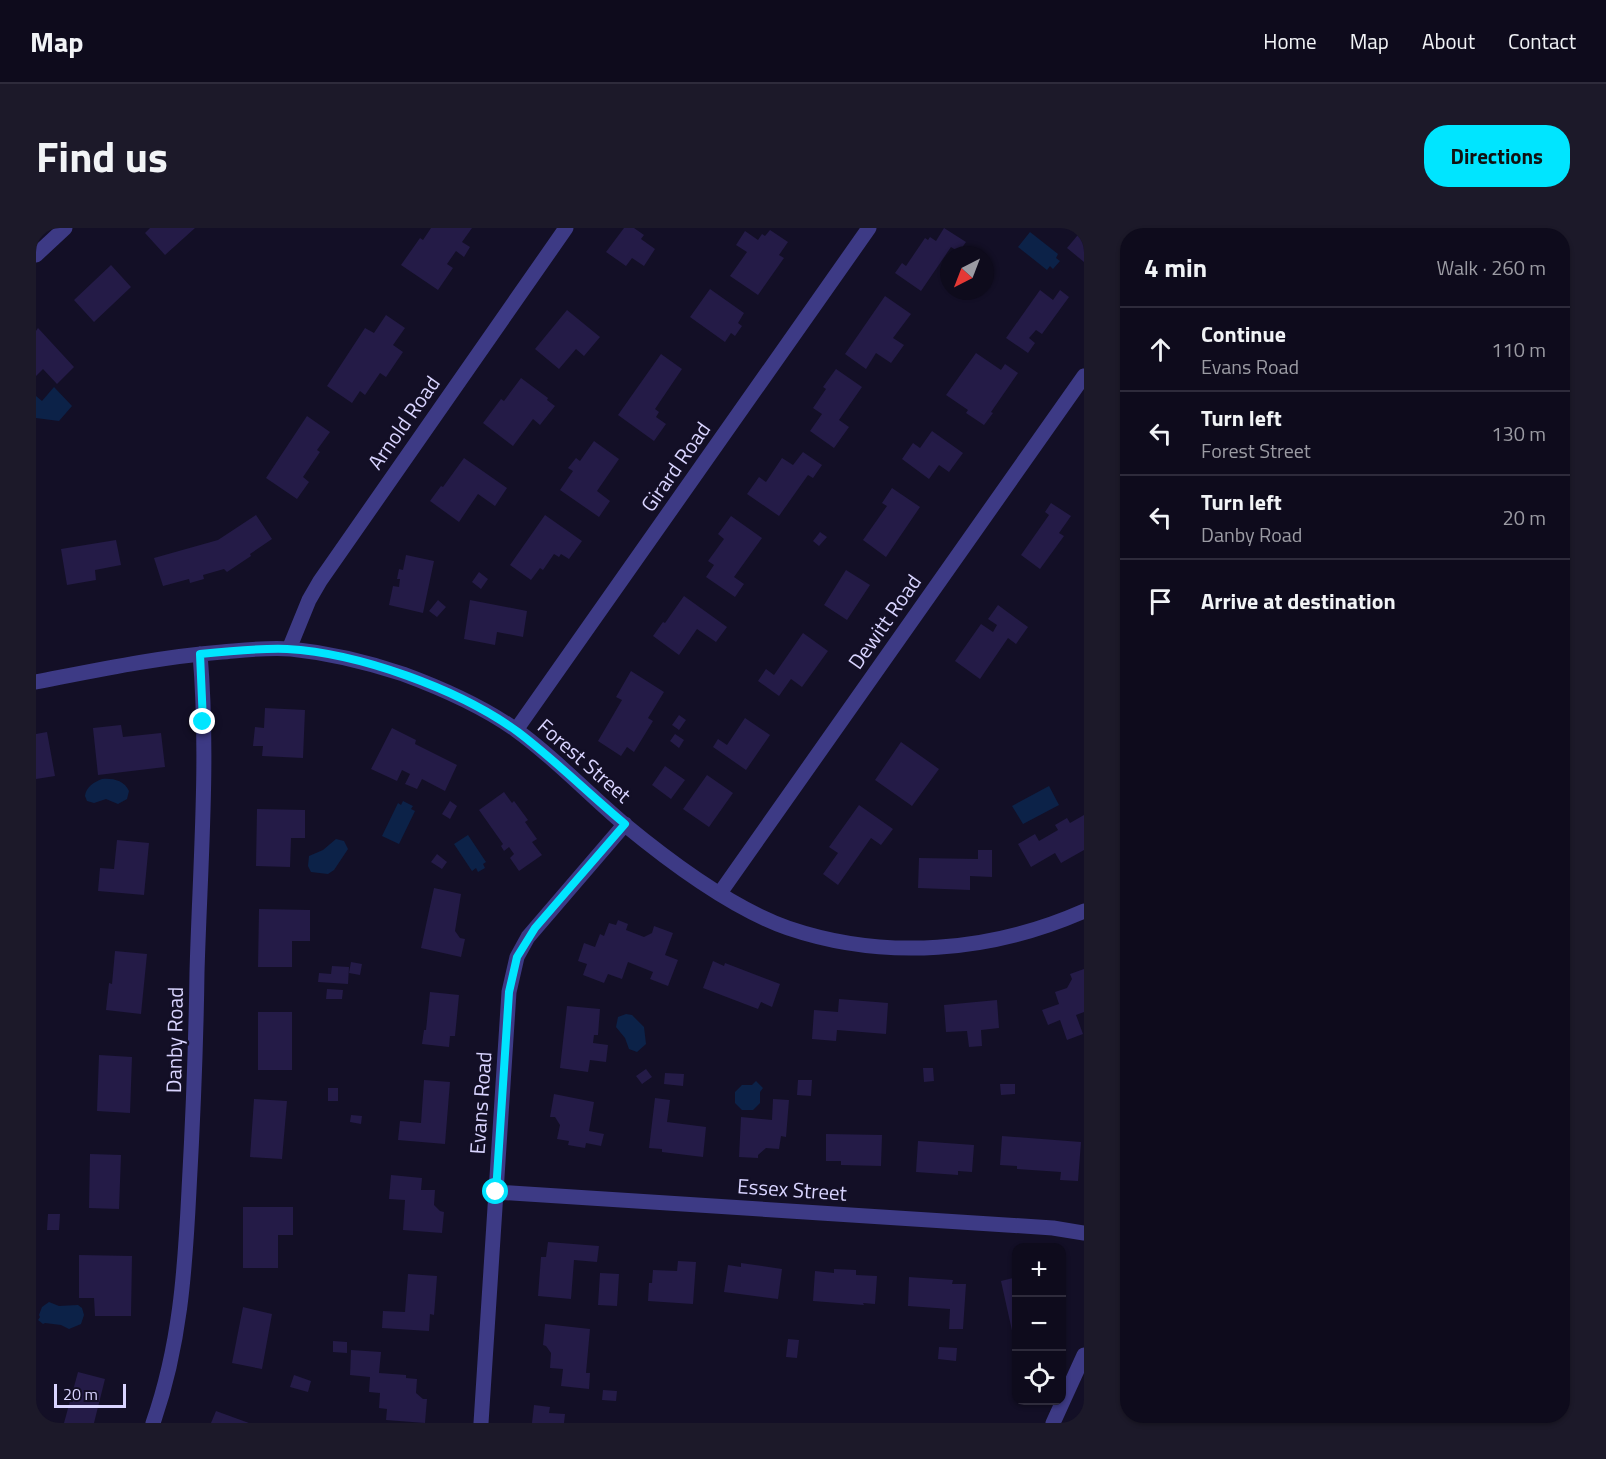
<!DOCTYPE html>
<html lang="en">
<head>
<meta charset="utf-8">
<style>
  body { margin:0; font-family:"Titillium Web",sans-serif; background:#1c1929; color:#f1f3f6 }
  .controls { position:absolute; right:18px; bottom:18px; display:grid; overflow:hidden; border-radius:12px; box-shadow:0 2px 4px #0004 }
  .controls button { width:54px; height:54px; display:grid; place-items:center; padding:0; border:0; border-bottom:2px solid #2e2b3b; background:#0e0b1c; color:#f1f3f6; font:30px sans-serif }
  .compass { position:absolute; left:904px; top:18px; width:54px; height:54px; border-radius:50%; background:#0e0b1c; box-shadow:0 2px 4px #0004; rotate:222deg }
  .scale { position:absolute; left:18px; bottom:15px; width:72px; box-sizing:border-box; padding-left:6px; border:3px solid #d9d4ff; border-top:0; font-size:16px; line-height:21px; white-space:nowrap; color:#d9d4ff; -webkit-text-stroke:4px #130f26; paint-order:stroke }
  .stop { position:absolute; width:18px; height:18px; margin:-14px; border:4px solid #00e5ff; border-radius:50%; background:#fff }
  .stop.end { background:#00e5ff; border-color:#fff; box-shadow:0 2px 6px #0008 }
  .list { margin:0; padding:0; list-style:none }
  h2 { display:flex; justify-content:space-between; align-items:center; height:78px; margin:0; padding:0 24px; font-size:26px }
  h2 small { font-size:20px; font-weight:400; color:#9b9ba3 }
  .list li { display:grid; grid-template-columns:39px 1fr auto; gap:18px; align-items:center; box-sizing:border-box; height:84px; padding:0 24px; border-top:2px solid #2e2b3b }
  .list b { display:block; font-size:22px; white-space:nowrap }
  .list p { margin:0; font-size:20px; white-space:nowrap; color:#9b9ba3 }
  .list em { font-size:20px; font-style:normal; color:#9b9ba3 }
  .icon { flex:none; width:33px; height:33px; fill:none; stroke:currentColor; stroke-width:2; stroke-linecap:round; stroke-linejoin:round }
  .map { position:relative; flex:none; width:1048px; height:1195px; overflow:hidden; border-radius:24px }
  header { display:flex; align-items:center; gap:36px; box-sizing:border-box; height:84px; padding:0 30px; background:#0e0b1c; border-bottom:2px solid #2e2b3b }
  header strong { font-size:28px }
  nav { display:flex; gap:33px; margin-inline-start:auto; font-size:21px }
  .intro { display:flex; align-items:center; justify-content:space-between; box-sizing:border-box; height:144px; padding:0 36px }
  h1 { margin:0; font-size:42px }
  .button { padding:15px 27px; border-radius:24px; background:#00e5ff; color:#111; font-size:21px; font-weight:700 }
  main { display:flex; gap:36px; padding:0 36px }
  aside { flex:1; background:#0e0b1c; border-radius:24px; box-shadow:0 2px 4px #0004 }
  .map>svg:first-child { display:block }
  .water { fill:#0c2248 }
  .building { fill:#241b47 }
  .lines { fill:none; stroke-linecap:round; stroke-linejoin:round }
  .minor { stroke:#3d3a85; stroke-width:15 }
  .route { stroke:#00e5ff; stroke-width:8 }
  .labels { text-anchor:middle; stroke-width:5; stroke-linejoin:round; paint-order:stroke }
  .street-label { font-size:21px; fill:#d9d4ff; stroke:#130f26 }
</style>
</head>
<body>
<header>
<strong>Map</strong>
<nav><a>Home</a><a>Map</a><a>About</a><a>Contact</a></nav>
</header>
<div class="intro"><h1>Find us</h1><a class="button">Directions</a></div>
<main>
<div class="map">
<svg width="1048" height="1195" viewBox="0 0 1048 1195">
  <rect width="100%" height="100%" fill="#130f26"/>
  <path class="water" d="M994,4L1022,26L1020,30L1024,33L1017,41L1014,38L1011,42L982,19Z
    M18,159L36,178L23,193L0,190V168L6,173Z
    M66,551C76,550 88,552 93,563L91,571L82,576L70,571L58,575L51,573L49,568C50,559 58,554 66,551Z
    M1013,558L1023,577L987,596L976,578Z
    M367,573L377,578L375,581L379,583L363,616L346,608L362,575L365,577Z
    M432,607L450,634L447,636L449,640L442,644L440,640L436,643L418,616Z
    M300,611L308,613L312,621L298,642L292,646L275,644L272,638L273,628L287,622Z
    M590,786L596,787L608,799L610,816L601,824L593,821L589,810L580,799L582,789Z
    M720,853L727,860L724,864V875L717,882H706L699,875V864L706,857H716Z
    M13,1074L23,1078L42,1077L46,1080L48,1087L45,1096L33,1101L25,1097L9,1095L7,1096L2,1092L4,1089L3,1087L6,1079Z"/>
  <path class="building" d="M114,0H159L129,27L109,5Z
    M395,0H436L426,14L434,19L428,29L420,23L411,36L417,40L402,62L365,37L384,10L387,12Z
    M588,0H598L608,7L605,11L619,21L608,38L596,30L590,38L570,24Z
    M908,0L930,14L923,24L915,19L885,63L859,45L866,35L870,38L889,10L892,12L894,9L900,13Z
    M1043,0H1048V34L1031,20L1046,2Z
    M734,2L752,14L743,27L748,30L722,67L694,48L711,24L700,17L709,3L722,12L726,6L729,8Z
    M75,37L95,59L58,94L38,72Z
    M674,61L708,85L702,95L706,98L699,108L695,105L689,114L654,89Z
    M1004,62L1017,72L1024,62L1033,69L1006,106L1000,102L993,110L999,115L992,125L970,110Z
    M849,68L875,86L857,110L868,117L855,135L840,125L830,141L809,126Z
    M531,82L564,109L548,128L540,121L523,141L499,121Z
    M350,87L369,100L357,117L367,124L350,149L344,145L329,167L324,163L316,175L291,158L329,100L338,105Z
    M2,100L38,139L21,156L7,141L0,148V103Z
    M940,125L965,142L969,136L982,145L955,184L957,185L948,197L930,185L932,182L910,167Z
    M625,126L646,141L619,181L623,184L620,189L630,196L618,213L582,187Z
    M800,141L826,159L803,192L813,199L798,220L774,203L786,186L777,180L790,161L787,159Z
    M485,150L512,170L511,172L519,178L504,197L497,191L477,218L447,195L465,171L468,173Z
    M271,188L294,204L281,222L284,224L267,249L273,254L261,271L230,250Z
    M896,203L927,225L913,244L903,237L893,251L866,231L877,215L884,220Z
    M558,213L583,231L561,263L574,273L563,289L524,262L537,243L532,240L540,230L544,233Z
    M767,224L786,237L777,250L772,247L743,288L711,266L723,249L730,254L746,230L757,237Z
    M428,230L471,260L459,278L442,266L423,294L394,273L405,258L407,259Z
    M856,260L884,279L850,329L827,312L851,278L846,275Z
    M1015,275L1035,288L1023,305L1028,308L1004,341L985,327L1013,287L1009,284Z
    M220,287L236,311L214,326L215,328L191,344L188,341L167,347L168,351L154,355L153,351L127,358L118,330L182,312Z
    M509,287L546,313L533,331L525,326L523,329L518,326L507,342L504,340L495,352L474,337Z
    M695,288L726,310L698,349L708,356L699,369L670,349L678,337L672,333L688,311L682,306Z
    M784,304L791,309L783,318L777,313Z
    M80,312L85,337L59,342L60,352L31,357L25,321Z
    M370,327L398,333L387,385L353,377L357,358L363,359L364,351H361L363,341L367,342Z
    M810,342L834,357L811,392L788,377Z
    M443,344L452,351L445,361L436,354Z
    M648,368L691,399L680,414L661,401L643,427L617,408L627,394L629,395Z
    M402,372L410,379L401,389L393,383Z
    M434,372L491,383L487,409L461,404L459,417L428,411Z
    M962,377L992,399L980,416L972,410L944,451L919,433L945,396L957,404L961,397L952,391Z
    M767,405L792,423L766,459L755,451L743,468L722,453L730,441L738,447Z
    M595,443L628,464L612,490L617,493L598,524L591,519L585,528L562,513L586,472L580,469Z
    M229,480L269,482L267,530L226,528L227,518H217L219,499L228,500Z
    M643,487L650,492L643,502L636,497Z
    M709,490L734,507L710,542L677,519L682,511L691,517Z
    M85,497L87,509L125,505L129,539L62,547L57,500Z
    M356,500L380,512L379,516L421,537L409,563L386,551L381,561L369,556L374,546L366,542L361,553L335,541Z
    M11,504L19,548L0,551V506Z
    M639,506L648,512L643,520L634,513Z
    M865,514L903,541L876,578L839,552Z
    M629,538L649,552L635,571L616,557Z
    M671,547L697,565L673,599L647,581Z
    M468,564L476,575L478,573L492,592L489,594L501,611L496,614L506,627L483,643L474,630L478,626L473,619L468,623L465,618L467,616L443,582Z
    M414,573L421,578L414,591L406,586Z
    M823,577L857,601L845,617L835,610L802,657L787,646L802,625L793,619Z
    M221,581L269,582V610H255L254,639L220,638Z
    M1048,587V622L1025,635L1019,625L995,639L982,616L999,606L1003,613L1022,602L1019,597L1031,590L1034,595Z
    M81,612L113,615L108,667L62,663L64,640L78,641Z
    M942,622H956V649L934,648V662L882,660L883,630L942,631Z
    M401,626L411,634L406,641L395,634Z
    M398,660L425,666L419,703L424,710L429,711L425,729L385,720Z
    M223,681L274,682V713H256V739H222Z
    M582,692L592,696L590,702L608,709L616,705L618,698L637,705L629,727L642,732L632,758L614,751L617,744L592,734L586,751L572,746L568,755L547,747L551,736L542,733L548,715L559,719L564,706L568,708L573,695L580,697Z
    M79,723L111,726L105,786L70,782L73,755L76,756Z
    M677,733L688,738L689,735L744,756L736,779L725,774L722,781L667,760Z
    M315,734L326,736L324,747L313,745Z
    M296,738L313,739L312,756L282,754L283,745L295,746Z
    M1048,741V784L1040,787L1047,806L1031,812L1024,792L1012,797L1006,782L1023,776L1019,764L1031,760L1036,751L1034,746Z
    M291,761L307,762L306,771H290Z
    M394,764L423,767L419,808H414L413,819L386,816L388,802H390Z
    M803,771L852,775L850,806L801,802L800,813L776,811L778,782L802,784Z
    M961,772L963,800L945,802L946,818L933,819L931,803L910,804L908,777Z
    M531,778L564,781L562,807H558L557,815L572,817L570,834L554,832L552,844L524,840Z
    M222,784H256V842H222Z
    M63,827L96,829L94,885L61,883Z
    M887,840H897L898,853L888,854Z
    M610,841L616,849L606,856L600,848Z
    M629,845L648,846L647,858L628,856Z
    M388,852L414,854L409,916L362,912L364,893L385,895Z
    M762,852H776L775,868L761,867Z
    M964,856H979V866L965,867Z
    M292,860H302V873H292Z
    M518,866L558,874L553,903L568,906L565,918L550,915L549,920L532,917L533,913L521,911L524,897L519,889H514Z
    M619,870L634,872L631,894L670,899L667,929L626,924V921L613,920Z
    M218,871L251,873L246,931L214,929Z
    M737,871L753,872L750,909L745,908L743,921L730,920L722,927V930L703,929L705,889L736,892Z
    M315,887L326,888L325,896L314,894Z
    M790,906L846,907L845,938L805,937V933H790Z
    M966,908L1045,914L1042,953L1024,952L1025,944L981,941V938L964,937Z
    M882,913L938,917L936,944L922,943V947L880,944Z
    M54,926L85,927L83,981L53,980Z
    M355,947L386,950L385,962H399L398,977L404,983L408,984L406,1005L367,1002L369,972L353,971Z
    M207,979H257V1007H242V1040H207Z
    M12,986H24L23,1002H11Z
    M512,1014L563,1018L561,1034L538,1032L535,1071L502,1068L505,1029H510Z
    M43,1027L96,1028L95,1088H59L58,1070H43Z
    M642,1033L660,1034L657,1076L612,1073L613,1055H616L617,1042L641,1043Z
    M705,1035L746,1041L742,1071L688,1064L692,1037L705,1039Z
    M798,1041L820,1042V1047L841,1048L839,1076L827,1075L828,1077L777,1073L779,1043L798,1045Z
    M564,1045L583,1046L581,1078L562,1077Z
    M372,1046L401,1048L398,1087L394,1086L393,1103L346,1100L347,1083L369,1084Z
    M873,1049L917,1052L916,1056H930L927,1101H913L914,1081L872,1078Z
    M981,1049V1106L977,1107L965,1053Z
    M207,1079L236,1086L226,1141L196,1135Z
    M509,1096L554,1101L550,1145H554L553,1161L525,1158L527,1141L514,1140L515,1125L510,1118L507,1117Z
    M752,1111L763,1112L761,1130L750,1129Z
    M297,1113L311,1114V1125L297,1124Z
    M903,1119L921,1120L920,1133L902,1131Z
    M315,1122L345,1124L343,1145L370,1147V1150L381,1151L380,1165L387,1171H391L389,1195L350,1192L351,1181L343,1180L344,1165L333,1164L334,1149L314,1147Z
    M42,1144L69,1151L58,1195H28Z
    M258,1147L275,1153L272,1164L254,1159Z
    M567,1162L581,1163L580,1173L566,1172Z
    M498,1177L514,1179L513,1185L529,1186L528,1195H496Z
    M180,1183L213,1195H175Z"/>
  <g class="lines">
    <path class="minor" d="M0,27L29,0
      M253,421L273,372L284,353L530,0
      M0,454C62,442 123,429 186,424C209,422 232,419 255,421C293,425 331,434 367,446C405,460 446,478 480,502C518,529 551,565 588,596C634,634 695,680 752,700C849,733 955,724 1048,683
      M480,502L833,0
      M684,665L1048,148
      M460,964L1017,1000L1048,1005
      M117,1195C144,1118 149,1043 153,962C157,890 160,817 161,744C164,639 173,530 164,426
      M445,1195L473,764L481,729L492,709L589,596
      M1017,1195L1048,1127"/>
  </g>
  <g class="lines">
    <path class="route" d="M167,494L164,426C193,423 222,420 251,421C323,425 423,461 482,504C519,532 553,566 589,596L499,700L481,729L473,764L460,964"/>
  </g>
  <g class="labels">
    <g class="street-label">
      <text transform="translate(368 195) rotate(-55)" y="7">Arnold Road</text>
      <text transform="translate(640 239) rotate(-55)" y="7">Girard Road</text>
      <text transform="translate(849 394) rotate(-55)" y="7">Dewitt Road</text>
      <text transform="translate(548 533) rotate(41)" y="7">Forest Street</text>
      <text transform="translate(139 812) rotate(-89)" y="7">Danby Road</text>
      <text transform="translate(445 875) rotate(-86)" y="7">Evans Road</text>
      <text transform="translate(756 962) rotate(4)" y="7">Essex Street</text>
    </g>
  </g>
</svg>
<div class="controls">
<button>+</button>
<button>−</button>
<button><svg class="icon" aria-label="locate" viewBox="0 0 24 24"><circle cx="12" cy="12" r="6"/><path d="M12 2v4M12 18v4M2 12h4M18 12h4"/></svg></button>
</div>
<svg class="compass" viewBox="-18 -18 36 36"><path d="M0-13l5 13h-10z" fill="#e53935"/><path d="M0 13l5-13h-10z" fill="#9b9ba3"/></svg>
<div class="scale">20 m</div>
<div class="stop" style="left:460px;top:964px"></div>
<div class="stop end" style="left:167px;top:494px"></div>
</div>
<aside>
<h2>4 min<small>Walk · 260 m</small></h2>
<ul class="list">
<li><svg class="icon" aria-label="ahead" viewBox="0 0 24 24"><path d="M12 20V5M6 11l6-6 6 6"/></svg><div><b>Continue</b><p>Evans Road</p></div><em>110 m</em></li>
<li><svg class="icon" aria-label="left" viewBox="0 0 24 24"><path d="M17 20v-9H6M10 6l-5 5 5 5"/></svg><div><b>Turn left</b><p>Forest Street</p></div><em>130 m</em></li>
<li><svg class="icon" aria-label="left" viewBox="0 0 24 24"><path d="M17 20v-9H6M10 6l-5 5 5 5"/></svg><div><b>Turn left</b><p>Danby Road</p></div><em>20 m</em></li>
<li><svg class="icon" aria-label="arrive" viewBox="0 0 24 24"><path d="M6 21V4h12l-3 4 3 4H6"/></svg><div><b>Arrive at destination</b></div></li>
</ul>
</aside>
</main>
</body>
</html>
